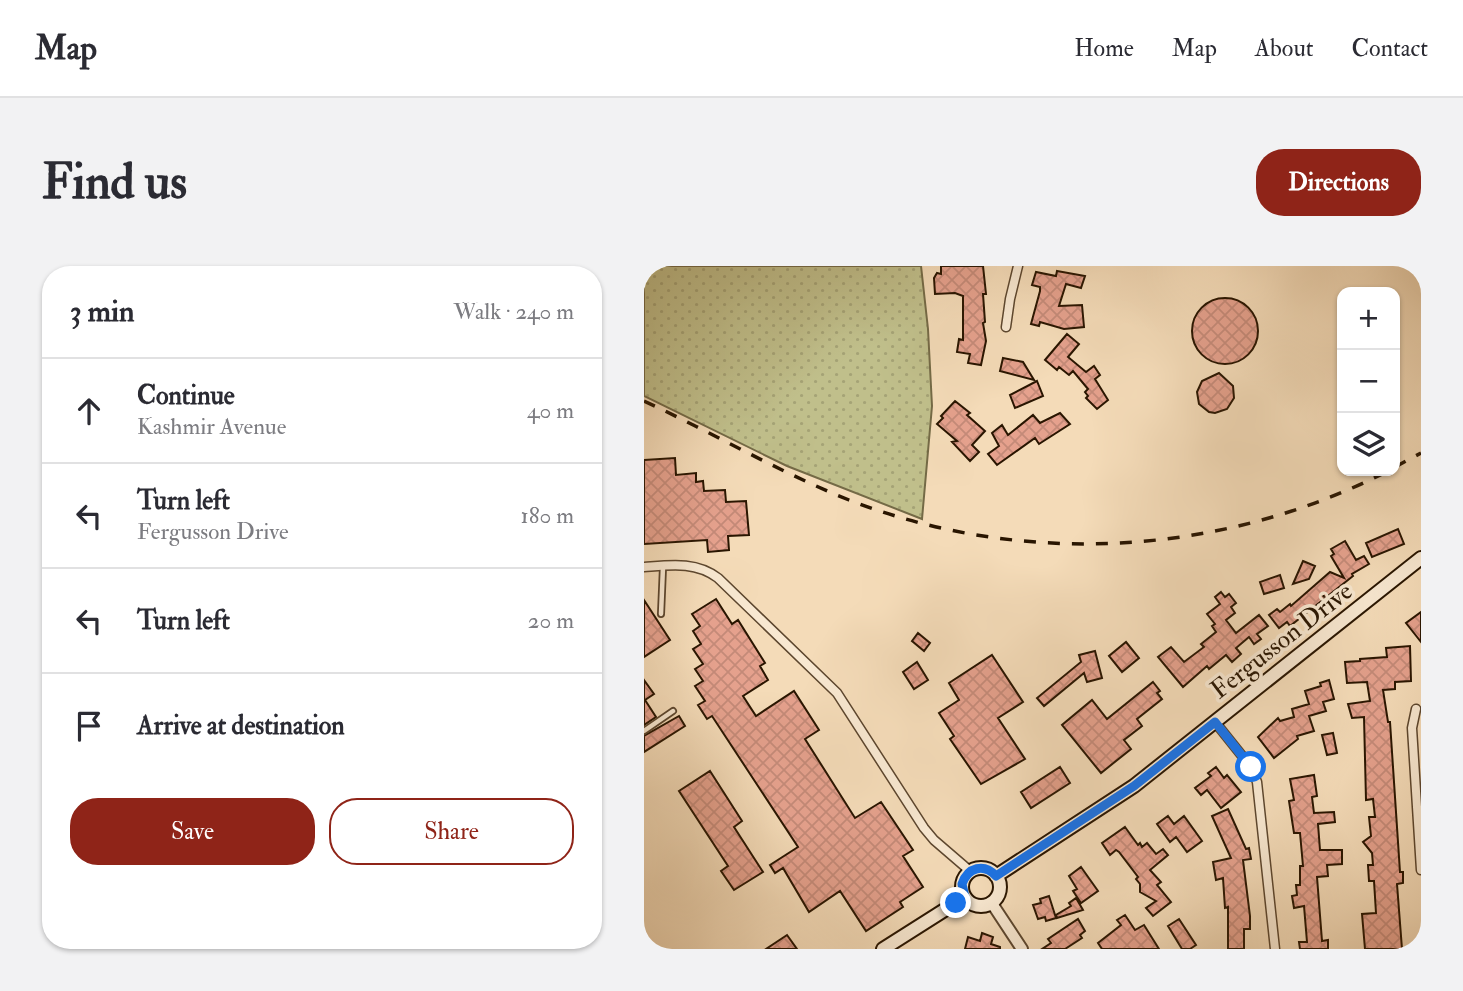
<!DOCTYPE html>
<html lang="en">
<head>
<meta charset="utf-8">
<style>
  body { margin:0; font-family:"IM FELL Double Pica",serif; background:#f2f2f3; color:#2b2b33 }
  .controls { position:absolute; right:21px; top:21px; display:grid; overflow:hidden; border-radius:14px; box-shadow:0 2px 5px #0004 }
  .controls button { width:63px; height:63px; display:grid; place-items:center; padding:0; border:0; border-bottom:2px solid #e1e1e2; background:#fff; color:#2b2b33; font:35px sans-serif }
  .stop { position:absolute; width:21px; height:21px; margin:-16px; border:5px solid #1a73e8; border-radius:50%; background:#fff }
  .stop.end { background:#1a73e8; border-color:#fff; box-shadow:0 2px 7px #0008 }
  .list { margin:0; padding:0; list-style:none }
  h2 { display:flex; justify-content:space-between; align-items:center; height:91px; margin:0; padding:0 28px; font-size:30px }
  h2 small { font-size:23px; font-weight:400; color:#7c7c81 }
  .list li { display:grid; grid-template-columns:46px 1fr auto; gap:21px; align-items:center; box-sizing:border-box; height:105px; padding:0 28px; border-top:2px solid #e1e1e2 }
  .list b { display:block; font-size:26px; white-space:nowrap }
  .list p { margin:0; font-size:23px; white-space:nowrap; color:#7c7c81 }
  .list em { font-size:23px; font-style:normal; color:#7c7c81 }
  .actions { display:flex; gap:14px; padding:21px 28px }
  .actions a { flex:1; padding:16px 0; border:2px solid #8f2418; border-radius:28px; text-align:center; font-size:24px; color:#8f2418 }
  .actions .main { background:#8f2418; color:#fff }
  .icon { flex:none; width:38px; height:38px; fill:none; stroke:currentColor; stroke-width:2; stroke-linecap:round; stroke-linejoin:round }
  .map { position:relative; flex:none; width:777px; height:683px; overflow:hidden; border-radius:28px }
  header { display:flex; align-items:center; gap:42px; box-sizing:border-box; height:98px; padding:0 35px; background:#fff; border-bottom:2px solid #e1e1e2 }
  header strong { font-size:33px }
  nav { display:flex; gap:38px; margin-inline-start:auto; font-size:24px }
  .intro { display:flex; align-items:center; justify-content:space-between; box-sizing:border-box; height:168px; padding:0 42px }
  h1 { margin:0; font-size:49px }
  .button { padding:18px 32px; border-radius:28px; background:#8f2418; color:#fff; font-size:24px; font-weight:700 }
  main { display:flex; gap:42px; padding:0 42px }
  aside { flex:1; background:#fff; border-radius:28px; box-shadow:0 2px 5px #0004 }
  .map>svg:first-child { display:block }
  .grass { fill:url(#grass-dots); stroke:#746a46; stroke-width:2 }
  .building { fill:url(#building-cross-hatch); stroke:#291500; stroke-width:2 }
  .lines { fill:none; stroke-linecap:round; stroke-linejoin:round }
  .service-casing { stroke:#5c462e; stroke-width:8 }
  .minor-casing { stroke:#5c462e; stroke-width:11 }
  .tertiary-casing { stroke:#5c462e; stroke-width:14 }
  .secondary-casing { stroke:#291500; stroke-width:16 }
  .service { stroke:#f8e8d1; stroke-width:4.5 }
  .minor { stroke:#f8e8d1; stroke-width:8 }
  .tertiary { stroke:#f8e8d1; stroke-width:10 }
  .secondary { stroke:#f8e8d1; stroke-width:12 }
  .rail { stroke:#291500; stroke-width:3.5; stroke-dasharray:12 12; stroke-linecap:butt }
  .route { stroke:#1a73e8; stroke-width:9 }
  .labels { text-anchor:middle; stroke-width:7; stroke-linejoin:round; paint-order:stroke }
  .street-label { font-size:26px; fill:#291500; stroke:#f8e8d1 }
</style>
</head>
<body>
<header>
<strong>Map</strong>
<nav><a>Home</a><a>Map</a><a>About</a><a>Contact</a></nav>
</header>
<div class="intro"><h1>Find us</h1><a class="button">Directions</a></div>
<main>
<aside>
<h2>3 min<small>Walk · 240 m</small></h2>
<ul class="list">
<li><svg class="icon" aria-label="ahead" viewBox="0 0 24 24"><path d="M12 20V5M6 11l6-6 6 6"/></svg><div><b>Continue</b><p>Kashmir Avenue</p></div><em>40 m</em></li>
<li><svg class="icon" aria-label="left" viewBox="0 0 24 24"><path d="M17 20v-9H6M10 6l-5 5 5 5"/></svg><div><b>Turn left</b><p>Fergusson Drive</p></div><em>180 m</em></li>
<li><svg class="icon" aria-label="left" viewBox="0 0 24 24"><path d="M17 20v-9H6M10 6l-5 5 5 5"/></svg><div><b>Turn left</b></div><em>20 m</em></li>
<li><svg class="icon" aria-label="arrive" viewBox="0 0 24 24"><path d="M6 21V4h12l-3 4 3 4H6"/></svg><div><b>Arrive at destination</b></div></li>
</ul>
<div class="actions"><a class="main">Save</a><a>Share</a></div>
</aside>
<div class="map">
<svg width="777" height="683" viewBox="0 0 777 683">
  <defs>
    <pattern id="grass-dots" width="8" height="8" patternUnits="userSpaceOnUse" patternTransform="scale(1.75)"><rect width="8" height="8" fill="#c0bf8b"/><path d="M2 2h.1M6 6h.1" fill="none" stroke="#a5a376" stroke-width="1.8" stroke-linecap="round"/></pattern>
    <pattern id="building-cross-hatch" width="8" height="8" patternUnits="userSpaceOnUse" patternTransform="scale(1.75)"><rect width="8" height="8" fill="#e5a18d"/><path d="M0 0l8 8M0 8l8-8" fill="none" stroke="#c48a78"/></pattern>
  </defs>
  <rect width="100%" height="100%" fill="#f4dbb8"/>
  <filter id="stains"><feTurbulence type="fractalNoise" baseFrequency=".00286" numOctaves="4"/><feColorMatrix values="0 0 0 0 .2 0 0 0 0 .09 0 0 0 0 .02 0 0 0 .5 -.17"/></filter>
  <radialGradient id="worn" r=".72"><stop offset=".6" stop-color="#630" stop-opacity="0"/><stop offset="1" stop-color="#630" stop-opacity=".3"/></radialGradient>
  <path class="grass" d="M0,0H277L284,63L288,140L278,253L143,200L0,130Z"/>
  <path class="building" d="M297,0H339L342,28H339L341,56L339,57L342,75L337,99L324,97L326,88L313,86L315,73L319,74V30L311,27L291,28L290,12L293,7L297,8Z
    M413,5L441,10L437,22L422,18L415,40L438,39L440,61L420,63L396,56L395,60L387,58L396,25V21L388,19L392,6L412,10Z
    M548 65a33 33 0 1 1 66 0a33 33 0 1 1-66 0Z
    M423,68L435,78L424,91L442,106L450,100L456,109L451,113L464,134L453,143L442,132L444,130L441,126L444,123L429,105L425,109L415,101L413,104L401,94Z
    M359,92L379,96L390,114L356,105Z
    M575,107L589,120L590,132L583,143L571,147L565,146L555,138L553,126L558,115Z
    M393,115L399,130L371,142L366,129Z
    M311,135L326,147L323,149L341,165L328,179L335,186L326,195L308,176L313,175L293,158L299,152L297,150Z
    M416,147L426,158L395,178L391,172L353,199L344,188L355,180L348,167L358,159L364,169L389,149L396,157Z
    M31,192L32,209L52,207V216L59,215L60,225L81,224L82,236L102,235L105,269L84,270L85,284L64,286L63,274L0,278V194Z
    M754,263L760,278L728,291L722,277Z
    M701,275L712,294L720,290L725,298L708,308L709,310L646,360L643,356L635,362L625,349L633,343L636,346L646,338L647,340L686,306L700,312L687,290L690,288L687,283Z
    M659,295L671,300L665,313L649,318Z
    M636,309L640,322L620,328L616,316Z
    M577,326L581,331L585,328L592,337L587,341L591,347L582,354L592,367L615,349L624,360L613,368L617,373L610,378L605,371L592,382L597,388L588,396L582,389L565,403L563,400L539,421L514,391L527,381L540,396L560,381L557,378L572,366L568,360L571,358L563,348L576,338L571,331Z
    M72,333L88,358L94,354L121,397L116,400L124,414L99,430L112,450L150,425L175,464L161,473L211,552L237,536L269,584L259,590L279,621L256,636L259,641L222,665L196,625L165,646L139,602L131,607L126,599L154,581L68,450L63,453L54,439L61,435L51,420L59,415L51,403L59,398L49,383L57,378L49,365L56,360L48,348Z
    M0,334L26,374L0,391Z
    M777,346V376L762,357Z
    M274,367L286,377L280,385L268,375Z
    M482,376L495,392L478,406L465,390Z
    M766,380L767,415L751,416V423L739,424L744,456H746L756,606H759V617L753,618L758,683H721L718,648L732,647L730,615H725L724,599H729L728,587L719,576L727,570L725,551H731L729,533L722,534L720,451L708,452L704,438L726,435L723,416L703,417L701,396L716,395V393L743,391L742,382Z
    M451,385L458,412L443,416L440,407L400,440L393,432L437,396L435,389Z
    M348,389L379,436L354,452L381,493L337,518L306,473L310,470L295,447L315,434L305,417Z
    M273,396L284,414L270,423L259,406Z
    M0,414L10,428L1,434L12,451L0,459Z
    M685,414L690,433L679,436L682,445L665,450L670,465L653,470L654,473L630,492L614,471L634,452L636,455L650,451L648,443L665,438L661,425L677,420L676,417Z
    M509,416L516,425L513,427L518,433L493,453L498,460L480,474L487,483L457,507L418,459L448,434L463,453Z
    M35,450L41,460L0,486V470Z
    M689,467L693,487L683,489L678,469Z
    M416,501L426,517L387,542L377,526Z
    M572,501L580,512L583,509L597,526L577,542L563,524L557,529L551,522L567,510L564,507Z
    M66,505L98,555L90,561L119,606L90,624L77,605L84,600L35,525Z
    M670,509L673,530L668,531L670,547L690,546L691,556L674,558L676,584H698V598L683,599L684,610L673,611L678,675L684,674V683H656L655,676H663L660,640L650,642L648,630L653,629L652,619H656V600H659L656,567H650L645,535L650,534L646,513Z
    M584,543L602,583L605,582L607,593L599,594L606,650V663H600V683H584V641L581,642L579,612L572,614L569,596L587,592L568,550Z
    M524,550L530,558L540,550L558,575L543,586L532,571L526,576L513,558Z
    M481,561L494,579L496,577L498,581L503,577L512,588L519,583L524,589L506,604L517,616L513,619L527,636L509,650L502,642L512,635L496,626V618L492,613L494,611L475,586L472,584L466,589L458,577Z
    M437,601L454,625L437,637L429,625L433,623L425,610Z
    M405,630L412,652L402,655L401,651L394,653L389,639L397,637L396,633Z
    M432,632L439,644L413,652L412,649L427,640L425,637Z
    M481,649L491,664L500,659L515,683H458L454,677L477,659L473,654Z
    M434,653L441,665L436,669L438,672L421,683H398L407,677L404,673Z
    M535,653L552,679L546,683H538L524,660Z
    M338,667L349,671L347,678L356,681V683H321L324,671L336,675Z
    M143,669L153,683H122Z"/>
  <g class="lines">
    <defs>
      <path id="service" d="M17,348L19,301
        M0,465L29,445"/>
      <path id="minor" d="M362,61L366,33L374,0
        M0,301C26,299 52,295 74,312L193,427L280,562L290,574L326,605
        M772,443L768,462L777,604
        M571,456L607,501L613,516L631,683"/>
      <path id="tertiary" d="M347,636L378,683"/>
      <path id="secondary" d="M318 621a19 19 0 1 1 38 0a19 19 0 1 1-38 0Z
        M352,610L490,520L777,292
        M239,683L321,631"/>
    </defs>
    <use href="#service" class="service-casing"/>
    <use href="#minor" class="minor-casing"/>
    <use href="#tertiary" class="tertiary-casing"/>
    <use href="#secondary" class="secondary-casing"/>
    <use href="#service" class="service"/>
    <use href="#minor" class="minor"/>
    <use href="#tertiary" class="tertiary"/>
    <use href="#secondary" class="secondary"/>
    <path class="rail" d="M0,135C69,167 135,206 205,234C380,302 578,290 744,205
      M751,201L777,187"/>
  </g>
  <g class="lines">
    <path class="route" d="M312,637L321,631L318,618C324,601 340,597 352,610L490,520L571,456L607,501"/>
  </g>
  <g class="labels">
    <g class="street-label">
      <text transform="translate(637 374) rotate(-38)" y="9">Fergusson Drive</text>
    </g>
  </g>
  <rect width="100%" height="100%" filter="url(#stains)"/>
  <rect width="100%" height="100%" fill="url(#worn)"/>
</svg>
<div class="controls">
<button>+</button>
<button>−</button>
<button><svg class="icon" aria-label="layers" viewBox="0 0 24 24"><path d="M12 4l9 5-9 5-9-5zM3 14l9 5 9-5"/></svg></button>
</div>
<div class="stop" style="left:607px;top:501px"></div>
<div class="stop end" style="left:312px;top:637px"></div>
</div>
</main>
</body>
</html>
